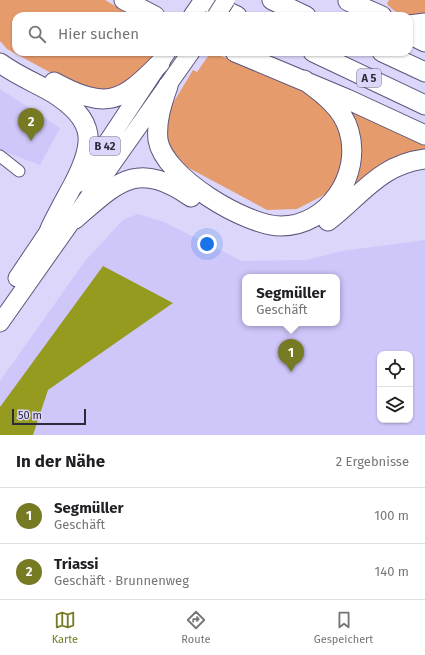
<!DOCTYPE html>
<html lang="de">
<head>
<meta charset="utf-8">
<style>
  body { margin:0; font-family:"Fira Sans",sans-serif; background:#f2f2f2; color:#202124 }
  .controls { position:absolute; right:12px; bottom:12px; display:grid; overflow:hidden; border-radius:8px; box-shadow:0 1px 3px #0004 }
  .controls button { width:36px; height:36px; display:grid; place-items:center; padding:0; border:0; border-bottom:1px solid #e0e0e0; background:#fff; color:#202124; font:20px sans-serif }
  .scale { position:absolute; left:12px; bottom:10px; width:74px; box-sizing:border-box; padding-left:4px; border:2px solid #2d2a3b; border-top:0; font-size:11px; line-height:14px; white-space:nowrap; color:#2d2a3b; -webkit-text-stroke:3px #dcd6fa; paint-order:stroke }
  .you { position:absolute; left:207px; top:244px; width:14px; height:14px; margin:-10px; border:3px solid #fff; border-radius:50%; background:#1a73e8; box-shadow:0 0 0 6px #1a73e833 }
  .badge { display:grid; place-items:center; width:26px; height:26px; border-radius:50%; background:#757a23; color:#fff; font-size:13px; font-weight:700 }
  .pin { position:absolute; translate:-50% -33px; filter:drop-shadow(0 1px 2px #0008) }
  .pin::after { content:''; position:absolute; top:21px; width:14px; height:12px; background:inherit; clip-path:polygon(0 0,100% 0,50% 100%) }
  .popup { position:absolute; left:242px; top:274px; width:98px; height:52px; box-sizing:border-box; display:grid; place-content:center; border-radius:8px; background:#fff; filter:drop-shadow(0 1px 3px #0005); font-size:13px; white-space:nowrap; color:#757577 }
  .popup b { font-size:15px; color:#202124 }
  .popup::after { content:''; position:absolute; left:50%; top:100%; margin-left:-8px; border:8px solid transparent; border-top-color:#fff }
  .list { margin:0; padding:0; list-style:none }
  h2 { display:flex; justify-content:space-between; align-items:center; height:52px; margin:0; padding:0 16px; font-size:17px }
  h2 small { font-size:13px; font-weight:400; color:#757577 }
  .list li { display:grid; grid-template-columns:26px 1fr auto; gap:12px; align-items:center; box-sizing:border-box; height:56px; padding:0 16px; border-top:1px solid #e0e0e0 }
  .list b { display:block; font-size:15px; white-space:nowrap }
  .list p { margin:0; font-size:13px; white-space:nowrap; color:#757577 }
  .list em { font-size:13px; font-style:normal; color:#757577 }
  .icon { flex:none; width:22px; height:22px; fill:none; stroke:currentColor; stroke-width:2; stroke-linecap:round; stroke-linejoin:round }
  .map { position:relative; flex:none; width:425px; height:435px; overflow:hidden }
  .search { position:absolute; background:#fff; box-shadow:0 1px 3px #0004; left:12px; right:12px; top:12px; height:44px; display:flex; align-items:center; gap:10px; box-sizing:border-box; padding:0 14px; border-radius:12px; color:#757577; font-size:15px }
  .sheet { height:164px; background:#fff }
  nav { display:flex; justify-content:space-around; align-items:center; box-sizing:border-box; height:56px; border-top:1px solid #e0e0e0; background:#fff; font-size:11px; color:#757577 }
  nav a { display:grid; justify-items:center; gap:2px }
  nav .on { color:#757a23 }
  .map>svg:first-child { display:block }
  .built { fill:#cfc6fa; fill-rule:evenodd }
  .green { fill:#e69b6c }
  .water { fill:#959b1f }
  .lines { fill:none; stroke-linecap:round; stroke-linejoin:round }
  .minor-casing { stroke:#5d567d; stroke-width:13 }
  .primary-casing { stroke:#5d567d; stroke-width:19 }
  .motorway-casing { stroke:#5d567d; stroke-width:21 }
  .minor { stroke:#fff; stroke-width:11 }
  .primary { stroke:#fff; stroke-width:17 }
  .motorway { stroke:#fff; stroke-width:19 }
  .primary-bridge-casing { stroke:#5d567d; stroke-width:19; stroke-linecap:butt }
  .primary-bridge { stroke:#fff; stroke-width:17 }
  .labels { text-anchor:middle; stroke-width:3.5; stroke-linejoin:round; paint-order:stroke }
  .shield { fill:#dcd6fa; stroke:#625e74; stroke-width:1 }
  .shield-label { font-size:11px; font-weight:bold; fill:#2d2a3b }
</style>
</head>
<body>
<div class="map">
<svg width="425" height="435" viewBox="0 0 425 435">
  <rect width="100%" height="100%" fill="#dcd6fa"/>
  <path class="built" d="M0,89L60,128L40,165L0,150Z
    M138,214L164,222L242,261L307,260L342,251L425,240V435H0V381L85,261L123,220ZM245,277H337V323H245ZM380,354H410V420H380Z"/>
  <path class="green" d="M0,0H105L133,16H16V52H157L147,66L110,93L79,88L7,49L0,41Z
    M389,0H425V14C409,18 398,16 387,4Z
    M211,52L301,88L323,104L339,123L346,144L342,166L330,192L297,209L267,210L187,167L174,152L166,136L170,108L193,70L197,72Z
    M346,107L425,144V155L352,194Z"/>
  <path class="water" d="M103,266L173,303L48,390L33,435H0V407Z"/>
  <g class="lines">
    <defs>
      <path id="minor" d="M0,156L19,171"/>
      <path id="primary" d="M192,16L203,0
        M80,183L167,52
        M17,278L58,217
        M0,323L191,52"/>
      <path id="motorway" d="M124,0L155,16
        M204,0L237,16
        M272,0L306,16
        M348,1L382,16
        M409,25L425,23
        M409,34L425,42
        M235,52L347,99L425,135
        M313,52L425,105
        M382,52L425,72
        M0,63C16,75 36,83 53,93C97,121 95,143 73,185C65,200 57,214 50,229
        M54,82C106,110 121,103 160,63
        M168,86C162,103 156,121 158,140C164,177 246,226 281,226C328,226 362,175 349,131C343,108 322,93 304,80
        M75,219C119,181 137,160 191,197
        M328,221C362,195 379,165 425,159"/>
    </defs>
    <use href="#minor" class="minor-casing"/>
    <use href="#primary" class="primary-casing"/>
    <use href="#motorway" class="motorway-casing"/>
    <use href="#minor" class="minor"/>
    <use href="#primary" class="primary"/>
    <use href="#motorway" class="motorway"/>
    <defs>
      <path id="primary-bridge" d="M216,16L226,0"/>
    </defs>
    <use href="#primary-bridge" class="primary-bridge-casing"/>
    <use href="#primary-bridge" class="primary-bridge"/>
  </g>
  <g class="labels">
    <g class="shield">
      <rect x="357" y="69" width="24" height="18" rx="3"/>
      <rect x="90" y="137" width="30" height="18" rx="3"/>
    </g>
    <g class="shield-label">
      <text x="369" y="82">A 5</text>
      <text x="105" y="150">B 42</text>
    </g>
  </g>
</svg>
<div class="controls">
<button><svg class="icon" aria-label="locate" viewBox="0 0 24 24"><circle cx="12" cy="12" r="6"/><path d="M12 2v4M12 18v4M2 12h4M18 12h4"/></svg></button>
<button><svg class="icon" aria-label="layers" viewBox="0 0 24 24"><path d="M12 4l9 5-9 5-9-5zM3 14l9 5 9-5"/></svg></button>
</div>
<div class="scale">50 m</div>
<div class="you"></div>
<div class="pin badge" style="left:291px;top:372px">1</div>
<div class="popup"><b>Segmüller</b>Geschäft</div>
<div class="pin badge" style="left:31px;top:141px">2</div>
<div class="search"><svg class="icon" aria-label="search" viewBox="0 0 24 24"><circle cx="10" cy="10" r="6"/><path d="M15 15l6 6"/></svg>Hier suchen</div>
</div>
<section class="sheet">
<h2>In der Nähe<small>2 Ergebnisse</small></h2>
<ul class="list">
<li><span class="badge">1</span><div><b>Segmüller</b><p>Geschäft</p></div><em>100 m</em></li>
<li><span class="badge">2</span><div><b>Triassi</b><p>Geschäft · Brunnenweg</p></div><em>140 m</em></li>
</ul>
</section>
<nav>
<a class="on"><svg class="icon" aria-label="map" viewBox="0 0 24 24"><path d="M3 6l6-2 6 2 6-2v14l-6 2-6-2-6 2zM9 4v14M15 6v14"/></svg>Karte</a>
<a><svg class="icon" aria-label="directions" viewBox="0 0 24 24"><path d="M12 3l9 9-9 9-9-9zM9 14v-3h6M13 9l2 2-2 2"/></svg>Route</a>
<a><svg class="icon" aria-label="saved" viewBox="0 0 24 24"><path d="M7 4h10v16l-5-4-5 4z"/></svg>Gespeichert</a>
</nav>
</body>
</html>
